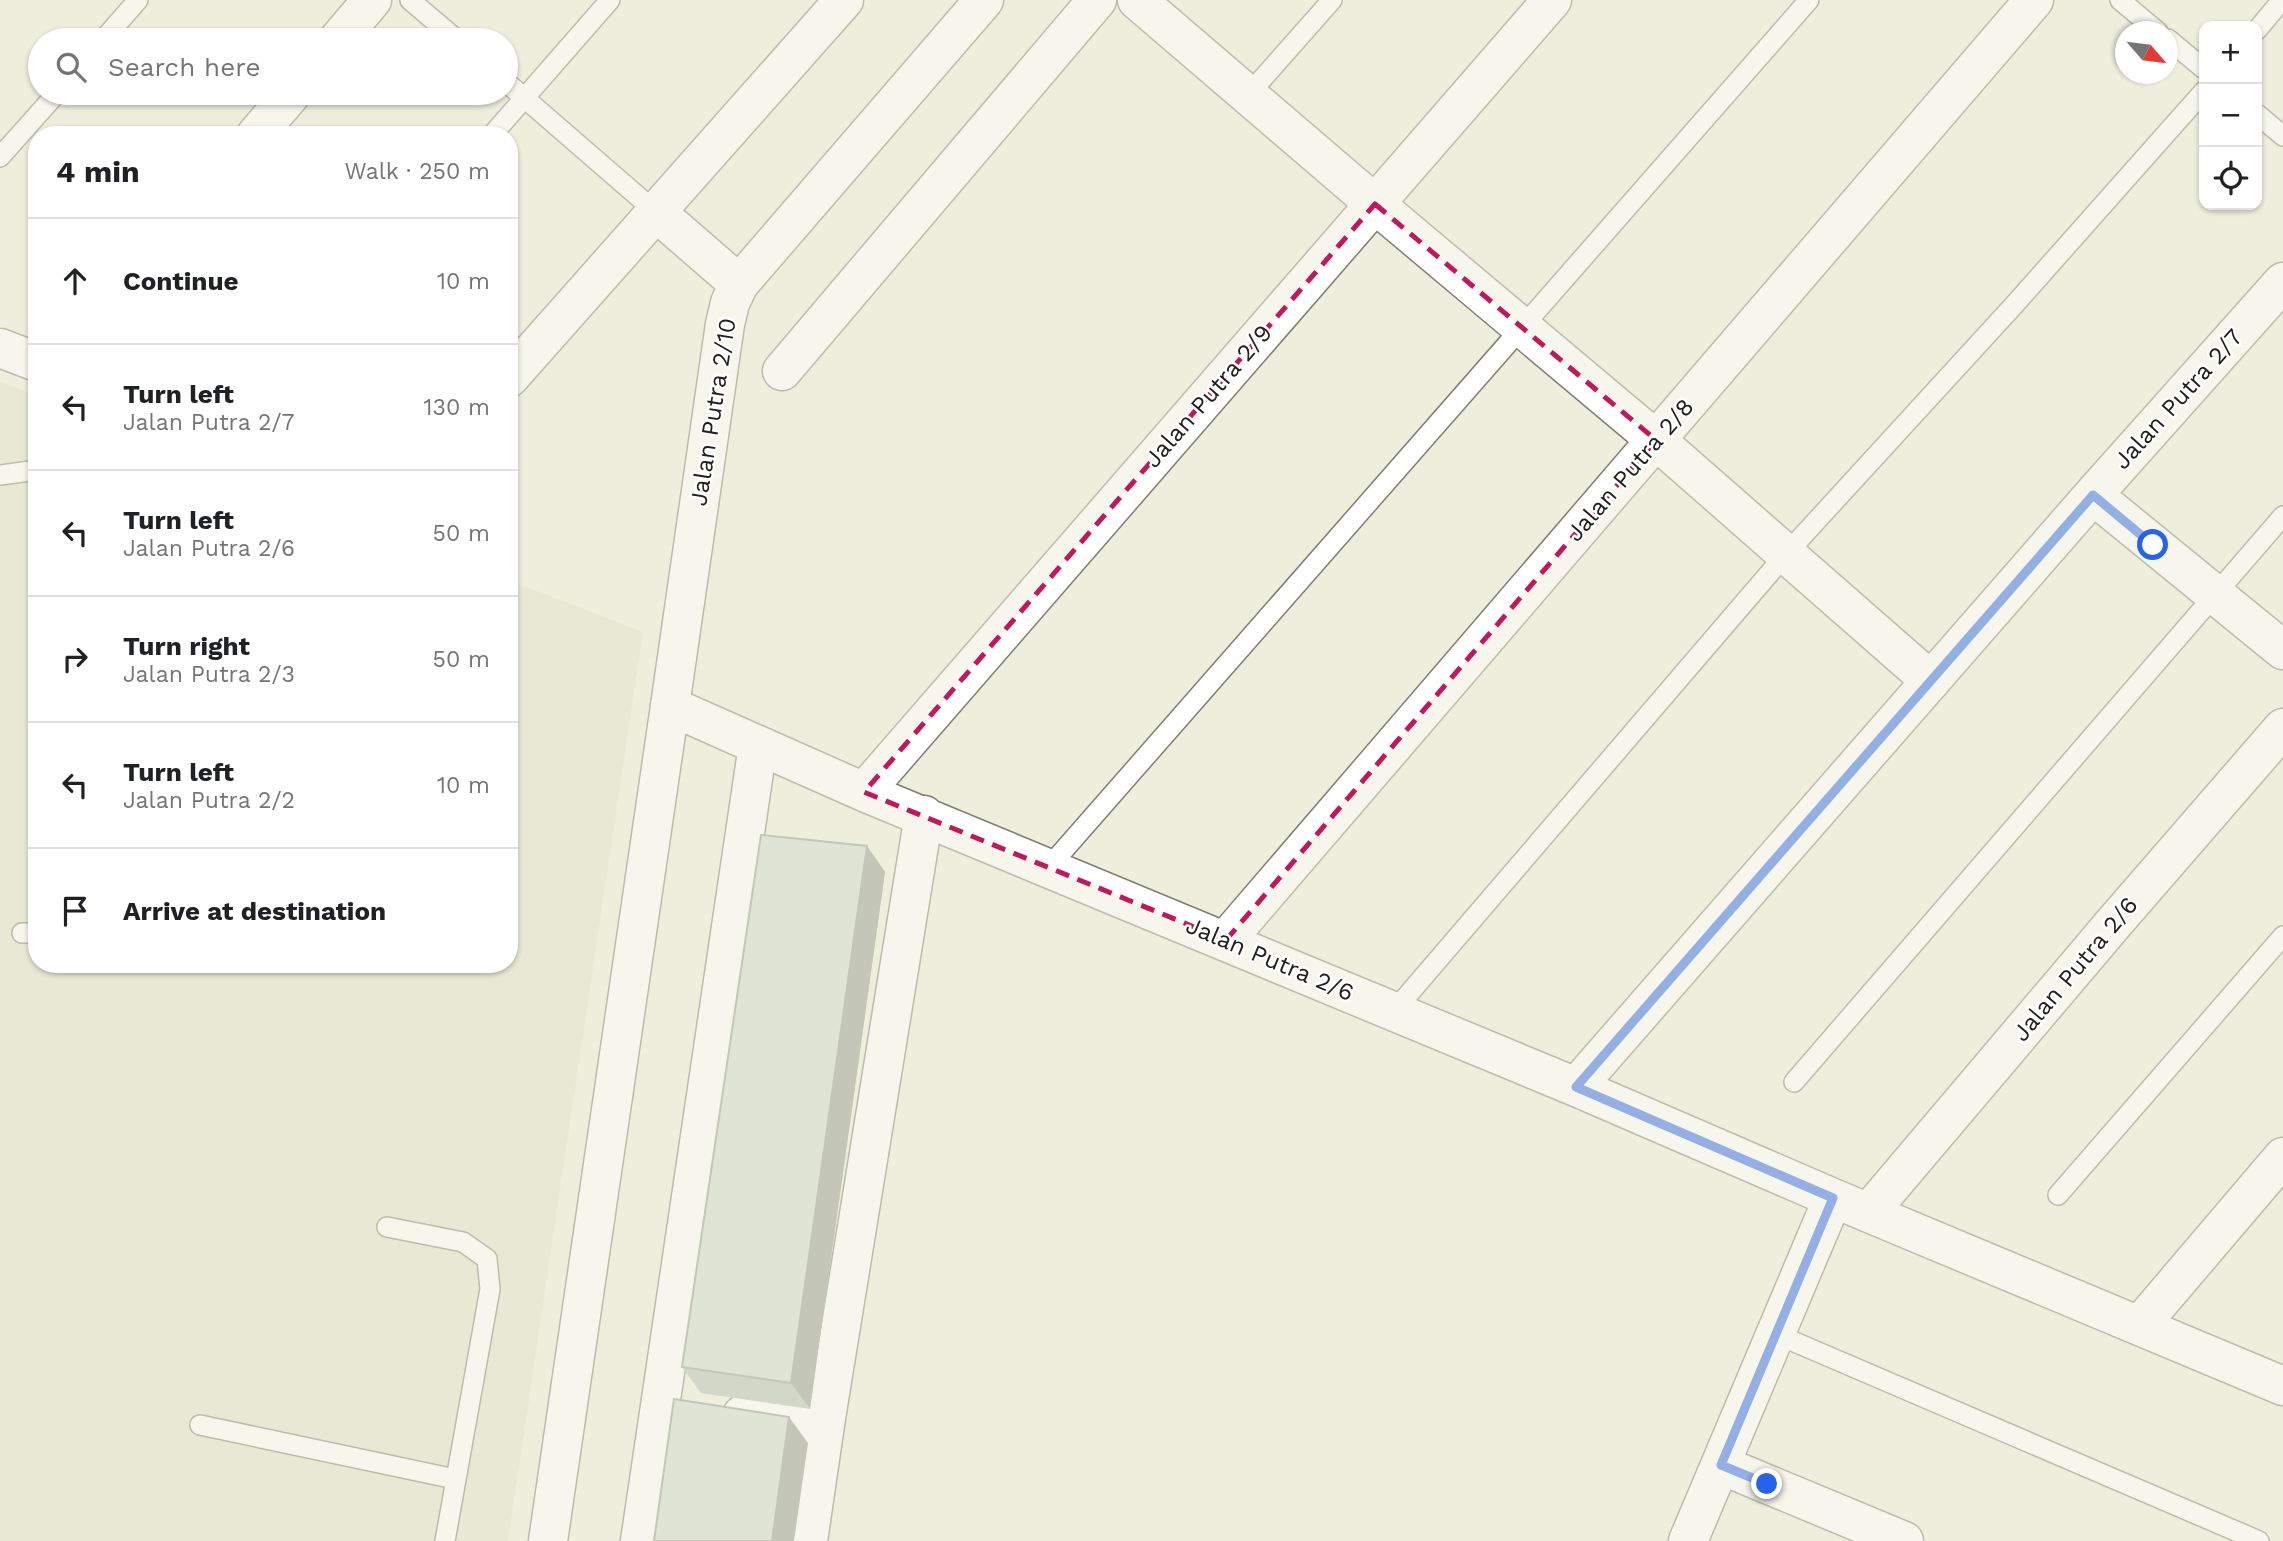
<!DOCTYPE html>
<html lang="en">
<head>
<meta charset="utf-8">
<style>
  body { margin:0; font-family:"Work Sans",sans-serif; background:#f6f6f6; color:#202124 }
  .controls { position:absolute; right:21px; top:21px; display:grid; overflow:hidden; border-radius:14px; box-shadow:0 2px 5px #0004 }
  .controls button { width:63px; height:63px; display:grid; place-items:center; padding:0; border:0; border-bottom:2px solid #e0e0e0; background:#fff; color:#202124; font:35px sans-serif }
  .compass { position:absolute; left:2115px; top:21px; width:63px; height:63px; border-radius:50%; background:#fff; box-shadow:0 2px 5px #0004; rotate:118deg }
  .stop { position:absolute; width:21px; height:21px; margin:-16px; border:5px solid #2563eb; border-radius:50%; background:#fff }
  .stop.end { background:#2563eb; border-color:#fff; box-shadow:0 2px 7px #0008 }
  .list { margin:0; padding:0; list-style:none }
  h2 { display:flex; justify-content:space-between; align-items:center; height:91px; margin:0; padding:0 28px; font-size:30px }
  h2 small { font-size:23px; font-weight:400; color:#757577 }
  .list li { display:grid; grid-template-columns:46px 1fr auto; gap:21px; align-items:center; box-sizing:border-box; height:126px; padding:0 28px; border-top:2px solid #e0e0e0 }
  .list b { display:block; font-size:26px; white-space:nowrap }
  .list p { margin:0; font-size:23px; white-space:nowrap; color:#757577 }
  .list em { font-size:23px; font-style:normal; color:#757577 }
  .icon { flex:none; width:38px; height:38px; fill:none; stroke:currentColor; stroke-width:2; stroke-linecap:round; stroke-linejoin:round }
  .map { position:relative; flex:none; width:2283px; height:1541px; overflow:hidden }
  .search { position:absolute; background:#fff; box-shadow:0 2px 5px #0004; left:28px; top:28px; width:490px; height:77px; display:flex; align-items:center; gap:18px; box-sizing:border-box; padding:0 24px; border-radius:38px; color:#757577; font-size:26px }
  .panel { position:absolute; background:#fff; box-shadow:0 2px 5px #0004; left:28px; top:126px; width:490px; height:847px; border-radius:28px }
  .map>svg:first-child { display:block }
  .built { fill:#e2e1c9 }
  .lines { fill:none; stroke-linecap:round; stroke-linejoin:round }
  .lane-casing { stroke:#7f7f70; stroke-width:22 }
  .street-casing { stroke:#7f7f70; stroke-width:41 }
  .secondary-casing { stroke:#7f7f70; stroke-width:41 }
  .lane { stroke:#fff; stroke-width:19 }
  .street { stroke:#fff; stroke-width:38 }
  .secondary { stroke:#fff; stroke-width:38 }
  .wall { fill:#b1baad }
  .shaded-wall { fill:#90978d }
  .building { fill:#ced8c9; stroke:#90978d; stroke-width:2 }
  .route { stroke:#2563eb; stroke-width:9 }
  .marked { fill:none; stroke:#c2185b; stroke-width:5; stroke-dasharray:14 9; stroke-linejoin:round }
  .labels { text-anchor:middle; stroke-width:5; stroke-linejoin:round; paint-order:stroke }
  .street-label { font-size:24px; fill:#21211b; stroke:#fff }
</style>
</head>
<body>
<div class="map">
<svg width="2283" height="1541" viewBox="0 0 2283 1541">
  <rect width="100%" height="100%" fill="#eed"/>
  <path class="built" d="M0,381L37,396V964H509V580L643,632L508,1541H0Z"/>
  <g class="lines">
    <defs>
      <path id="lane" d="M410,0L457,40
        M2120,0L2158,32
        M2257,30L2282,0
        M2168,39L2204,69
        M103,40L138,0
        M506,82L656,212
        M1248,95L1332,0
        M2257,114L2283,136
        M492,135L610,0
        M0,157L57,93
        M0,475L37,470
        M1048,868L1809,0
        M22,933H37
        M1394,1011L1786,554L2015,304L2204,91
        M1794,1082L2283,516
        M2058,1195L2283,936
        M387,1227L463,1242L487,1259L490,1289L445,1541
        M1776,1334L2259,1541
        M200,1425L455,1479"/>
      <path id="street" d="M1137,0L1375,204L1656,440L1931,681
        M338,40L372,0
        M256,135L292,93
        M656,212L739,284
        M0,348L37,362
        M782,371L1097,0
        M509,378L844,0
        M2093,495L2283,650
        M670,706L864,792L1576,1087L1833,1198L2283,1386
        M864,792L1552,0
        M1226,940L2034,0
        M1576,1087L2093,495L2283,282
        M1869,1212L2113,924L2283,728
        M2140,1325L2283,1157
        M742,1415L816,1426L826,1418L924,815
        M1721,1465L1904,1541
        M640,1541L758,745
        M808,1541L826,1418
        M1688,1541L1833,1198"/>
      <path id="secondary" d="M548,1541L670,706L725,324L730,303L739,284L984,0"/>
    </defs>
    <use href="#lane" class="lane-casing"/>
    <use href="#street" class="street-casing"/>
    <use href="#secondary" class="secondary-casing"/>
    <use href="#lane" class="lane"/>
    <use href="#street" class="street"/>
    <use href="#secondary" class="secondary"/>
  </g>
  <path class="wall" d="M867,846L885,872L810,1409L701,1393L682,1367Z"/>
  <path class="shaded-wall" d="M867,846L885,872L810,1409L791,1383Z
    M789,1417L808,1443L794,1541H772Z"/>
  <path class="building" d="M761,835L867,846L791,1383L682,1367Z
    M674,1399L789,1417L772,1541H654Z"/>
  <g class="lines">
    <path class="route" d="M1767,1484L1721,1465L1833,1198L1576,1087L2093,495L2153,545"/>
  </g>
  <path d="M0 0H2283V1541H0ZM1375,204L1656,440L1226,940L864,792Z" fill="#eed" fill-opacity=".55" fill-rule="evenodd"/>
  <path class="marked" d="M1375,204L1656,440L1226,940L864,792Z"/>
  <g class="labels">
    <g class="street-label">
      <text transform="translate(1208 396) rotate(-49)" y="8">Jalan Putra 2/9</text>
      <text transform="translate(2178 399) rotate(-48)" y="8">Jalan Putra 2/7</text>
      <text transform="translate(713 412) rotate(-81)" y="8">Jalan Putra 2/10</text>
      <text transform="translate(1630 470) rotate(-49)" y="8">Jalan Putra 2/8</text>
      <text transform="translate(1270 959) rotate(23)" y="8">Jalan Putra 2/6</text>
      <text transform="translate(2075 969) rotate(-50)" y="8">Jalan Putra 2/6</text>
    </g>
  </g>
</svg>
<div class="controls">
<button>+</button>
<button>−</button>
<button><svg class="icon" aria-label="locate" viewBox="0 0 24 24"><circle cx="12" cy="12" r="6"/><path d="M12 2v4M12 18v4M2 12h4M18 12h4"/></svg></button>
</div>
<svg class="compass" viewBox="-18 -18 36 36"><path d="M0-13l5 13h-10z" fill="#e53935"/><path d="M0 13l5-13h-10z" fill="#757577"/></svg>
<div class="stop" style="left:2153px;top:545px"></div>
<div class="stop end" style="left:1767px;top:1484px"></div>
<div class="search"><svg class="icon" aria-label="search" viewBox="0 0 24 24"><circle cx="10" cy="10" r="6"/><path d="M15 15l6 6"/></svg>Search here</div>
<section class="panel">
<h2>4 min<small>Walk · 250 m</small></h2>
<ul class="list">
<li><svg class="icon" aria-label="ahead" viewBox="0 0 24 24"><path d="M12 20V5M6 11l6-6 6 6"/></svg><div><b>Continue</b></div><em>10 m</em></li>
<li><svg class="icon" aria-label="left" viewBox="0 0 24 24"><path d="M17 20v-9H6M10 6l-5 5 5 5"/></svg><div><b>Turn left</b><p>Jalan Putra 2/7</p></div><em>130 m</em></li>
<li><svg class="icon" aria-label="left" viewBox="0 0 24 24"><path d="M17 20v-9H6M10 6l-5 5 5 5"/></svg><div><b>Turn left</b><p>Jalan Putra 2/6</p></div><em>50 m</em></li>
<li><svg class="icon" aria-label="right" viewBox="0 0 24 24"><path d="M7 20v-9h11M14 6l5 5-5 5"/></svg><div><b>Turn right</b><p>Jalan Putra 2/3</p></div><em>50 m</em></li>
<li><svg class="icon" aria-label="left" viewBox="0 0 24 24"><path d="M17 20v-9H6M10 6l-5 5 5 5"/></svg><div><b>Turn left</b><p>Jalan Putra 2/2</p></div><em>10 m</em></li>
<li><svg class="icon" aria-label="arrive" viewBox="0 0 24 24"><path d="M6 21V4h12l-3 4 3 4H6"/></svg><div><b>Arrive at destination</b></div></li>
</ul>
</section>
</div>
</body>
</html>
